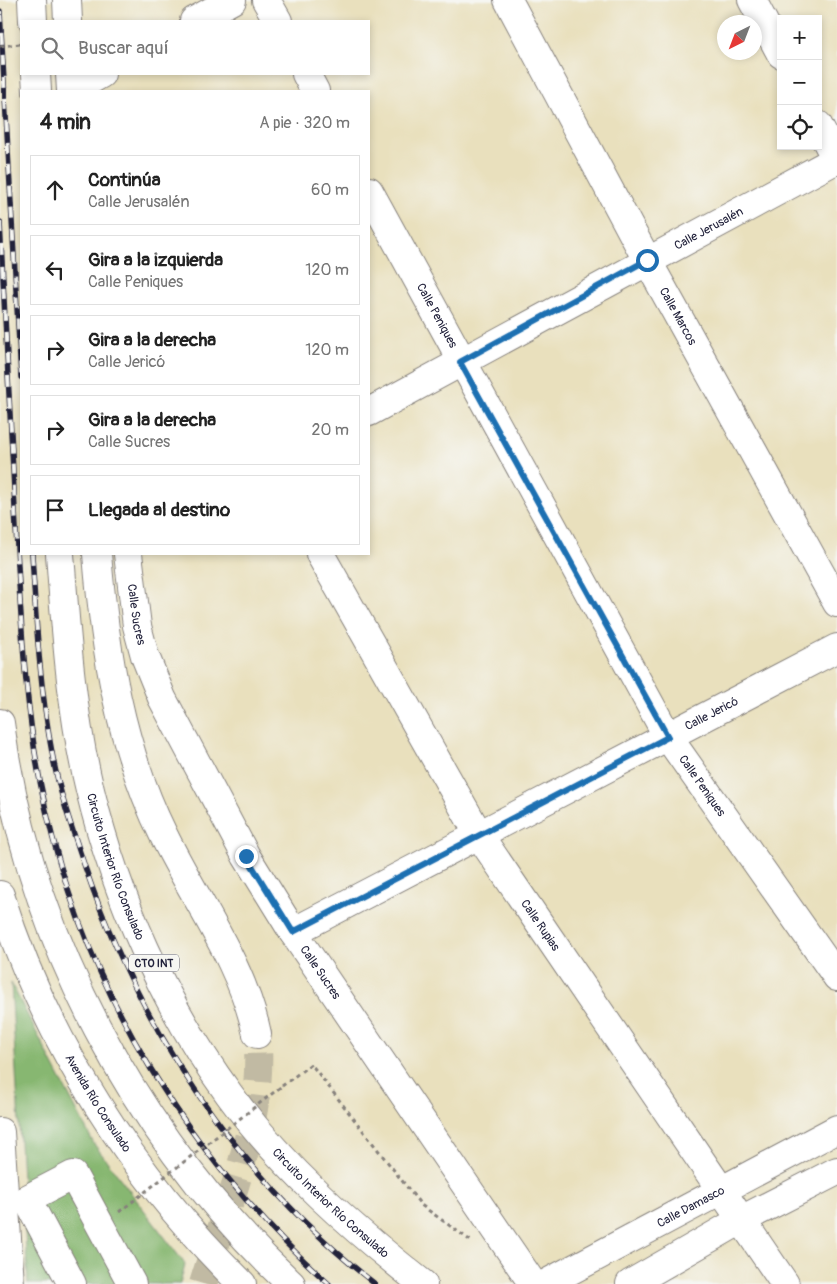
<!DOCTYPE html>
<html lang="es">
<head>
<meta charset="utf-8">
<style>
  body { margin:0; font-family:Pangolin,sans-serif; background:#f2f2f2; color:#222 }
  .controls { position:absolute; right:15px; top:15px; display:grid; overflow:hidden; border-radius:0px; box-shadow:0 2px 8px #0003 }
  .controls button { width:45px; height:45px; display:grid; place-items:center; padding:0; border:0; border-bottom:1px solid #e0e0e0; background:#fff; color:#222; font:25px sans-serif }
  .compass { position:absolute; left:717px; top:15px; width:45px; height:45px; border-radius:50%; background:#fff; box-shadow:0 2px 8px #0003; rotate:222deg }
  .stop { position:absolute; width:15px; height:15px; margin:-11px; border:4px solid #1f6fb2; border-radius:50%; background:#fff }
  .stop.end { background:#1f6fb2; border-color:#fff; box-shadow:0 1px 5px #0008 }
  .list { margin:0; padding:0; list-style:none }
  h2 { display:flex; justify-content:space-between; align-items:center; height:65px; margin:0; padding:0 20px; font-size:21px }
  h2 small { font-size:16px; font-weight:400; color:#767676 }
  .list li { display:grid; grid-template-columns:32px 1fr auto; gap:15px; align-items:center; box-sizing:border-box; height:70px; margin:0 10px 10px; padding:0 10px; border:1px solid #e0e0e0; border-radius:0px }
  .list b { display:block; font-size:19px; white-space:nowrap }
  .list p { margin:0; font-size:16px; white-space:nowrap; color:#767676 }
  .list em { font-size:16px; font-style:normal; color:#767676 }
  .icon { flex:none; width:28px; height:28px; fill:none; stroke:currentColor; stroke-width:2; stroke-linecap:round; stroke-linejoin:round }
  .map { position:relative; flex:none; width:837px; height:1284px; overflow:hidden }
  .search { position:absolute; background:#fff; box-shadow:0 2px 8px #0003; left:20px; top:20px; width:350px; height:55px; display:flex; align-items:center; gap:12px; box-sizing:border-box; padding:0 18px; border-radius:0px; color:#767676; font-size:19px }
  .panel { position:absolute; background:#fff; box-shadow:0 2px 8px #0003; left:20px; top:90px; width:350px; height:465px; border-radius:0px }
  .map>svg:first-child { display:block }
  .forest { fill:#87b771; stroke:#546c56 }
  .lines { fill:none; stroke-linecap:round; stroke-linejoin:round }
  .major-tunnel { stroke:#c1baa3; stroke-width:28; stroke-dasharray:28 14; stroke-linecap:butt }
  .minor-casing { stroke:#86817c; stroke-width:30 }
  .major-casing { stroke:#86817c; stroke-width:30 }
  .highway-casing { stroke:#86817c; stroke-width:30 }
  .path { stroke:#86817c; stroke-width:3; stroke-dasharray:4 4; stroke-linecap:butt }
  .minor { stroke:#fff; stroke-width:28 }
  .major { stroke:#fff; stroke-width:28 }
  .highway { stroke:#fff; stroke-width:28 }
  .rail-casing { stroke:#22223b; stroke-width:5.5 }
  .rail { stroke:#f6f6f2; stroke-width:4; stroke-dasharray:11; stroke-linecap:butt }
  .path-bridge { stroke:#86817c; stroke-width:3; stroke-dasharray:4 4; stroke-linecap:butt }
  .route { stroke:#1f6fb2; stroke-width:6 }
  .labels { text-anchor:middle; stroke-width:4; stroke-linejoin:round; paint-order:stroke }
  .shield { fill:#f6f6f2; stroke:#626272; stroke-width:1 }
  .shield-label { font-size:11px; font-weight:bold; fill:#22223b }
  .street-label { font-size:12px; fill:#22223b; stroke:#f6f6f2 }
</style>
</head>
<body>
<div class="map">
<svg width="837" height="1284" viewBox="0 0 837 1284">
  <rect width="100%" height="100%" fill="#f6f6f2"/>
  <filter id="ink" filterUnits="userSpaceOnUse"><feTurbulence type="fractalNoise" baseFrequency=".02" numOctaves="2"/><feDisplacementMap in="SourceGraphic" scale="10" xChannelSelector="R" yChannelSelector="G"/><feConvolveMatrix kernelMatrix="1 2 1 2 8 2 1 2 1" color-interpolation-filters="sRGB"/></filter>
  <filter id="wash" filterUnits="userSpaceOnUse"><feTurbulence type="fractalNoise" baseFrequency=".0096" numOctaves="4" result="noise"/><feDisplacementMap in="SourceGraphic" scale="20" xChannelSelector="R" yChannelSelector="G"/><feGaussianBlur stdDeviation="1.12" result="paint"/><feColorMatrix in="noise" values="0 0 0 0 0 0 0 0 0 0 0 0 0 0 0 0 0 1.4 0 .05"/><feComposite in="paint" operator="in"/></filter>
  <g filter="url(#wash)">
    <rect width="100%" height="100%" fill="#e9e0bd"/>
    <path class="forest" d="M11,983L94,1144L185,1264L180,1284H28Z"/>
  </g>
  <g filter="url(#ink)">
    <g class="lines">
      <path class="major-tunnel" d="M203,1284C227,1206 266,1117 257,1034"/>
      <defs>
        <g id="minor">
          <path d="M266,0L278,21"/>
          <path id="s1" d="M508,0L647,260L837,603"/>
          <path d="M752,0L781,54"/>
          <path d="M194,21L232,0"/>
          <path d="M306,74L315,91"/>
          <path d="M71,91L101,74"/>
          <path d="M818,125L837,161"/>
          <path id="s2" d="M369,191L668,737L837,977"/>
          <path id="s3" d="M369,412L837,159"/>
          <path id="s4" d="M320,554L479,835L785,1284"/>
          <path id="s5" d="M293,932L837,648"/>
          <path d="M0,1132L10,1284"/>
          <path d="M72,1284L27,1199L73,1175L132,1284"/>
          <path id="s6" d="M545,1284L837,1129"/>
          <path d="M630,1284L741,1220L837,1171"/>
        </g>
        <g id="major">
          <path d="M67,0L68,21"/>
          <path d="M70,74L71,91"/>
          <path d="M97,554C105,652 120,747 164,836C195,900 242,963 257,1034"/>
          <path id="s7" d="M128,554L137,626L145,656L162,698L246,856L293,932L533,1284"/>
          <path id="s8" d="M0,895C45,1041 134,1178 242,1284"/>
        </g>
        <g id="highway">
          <path d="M32,0L33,21"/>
          <path d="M36,74L37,91"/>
          <path id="s9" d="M60,554C66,633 71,712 90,790C116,897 164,1005 229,1094C282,1167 353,1229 423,1284"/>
          <path d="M0,723C28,936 135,1137 291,1284"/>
        </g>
      </defs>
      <use href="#minor" class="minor-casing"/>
      <use href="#major" class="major-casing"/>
      <use href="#highway" class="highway-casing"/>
      <path class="path" d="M282,1086L311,1064L421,1205L471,1241"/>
      <use href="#minor" class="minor"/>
      <use href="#major" class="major"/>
      <use href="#highway" class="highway"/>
      <defs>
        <path id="rail" d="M0,11L21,377
          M0,222C5,324 11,426 16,528C21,622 25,718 46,810C87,993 190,1159 329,1284
          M32,554C36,622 40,691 53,758C60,795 73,831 85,867C141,1031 238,1176 375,1284"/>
      </defs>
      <use href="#rail" class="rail-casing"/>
      <use href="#rail" class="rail"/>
      <path class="path-bridge" d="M0,46L21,44
        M119,1212L282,1086"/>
    </g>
  </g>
  <g class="lines" filter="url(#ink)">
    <path class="route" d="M246,856L293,932L668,737L460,362L647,260"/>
  </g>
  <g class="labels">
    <rect class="shield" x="129" y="954.5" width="50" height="17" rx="4"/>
    <g class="shield-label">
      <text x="154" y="967">CTO INT</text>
    </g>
    <g class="street-label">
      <text dy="4" stroke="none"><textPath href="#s3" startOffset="386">Calle Jerusalén</textPath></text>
      <text dy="4" stroke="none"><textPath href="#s1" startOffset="359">Calle Marcos</textPath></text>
      <text dy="4" stroke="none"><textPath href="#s2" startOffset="142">Calle Peniques</textPath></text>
      <text dy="4" stroke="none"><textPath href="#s7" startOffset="61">Calle Sucres</textPath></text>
      <text dy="4" stroke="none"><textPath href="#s5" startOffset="472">Calle Jericó</textPath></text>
      <text dy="4" stroke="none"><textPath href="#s2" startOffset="682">Calle Peniques</textPath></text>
      <text dy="4" stroke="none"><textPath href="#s9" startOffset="319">Circuito Interior Río Consulado</textPath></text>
      <text dy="4" stroke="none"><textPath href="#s4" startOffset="432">Calle Rupias</textPath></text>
      <text dy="4" stroke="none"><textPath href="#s7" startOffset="466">Calle Sucres</textPath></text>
      <text dy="4" stroke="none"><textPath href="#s8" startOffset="231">Avenida Río Consulado</textPath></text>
      <text dy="4" stroke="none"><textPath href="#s9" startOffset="724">Circuito Interior Río Consulado</textPath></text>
      <text dy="4" stroke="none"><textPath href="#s6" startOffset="165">Calle Damasco</textPath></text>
    </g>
  </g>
</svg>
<div class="controls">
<button>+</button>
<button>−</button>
<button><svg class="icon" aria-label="locate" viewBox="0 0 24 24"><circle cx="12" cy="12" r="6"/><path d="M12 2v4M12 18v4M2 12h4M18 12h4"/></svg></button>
</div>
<svg class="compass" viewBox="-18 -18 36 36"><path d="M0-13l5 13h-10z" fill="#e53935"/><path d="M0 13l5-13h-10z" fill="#767676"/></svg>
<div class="stop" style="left:647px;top:260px"></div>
<div class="stop end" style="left:246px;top:856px"></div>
<div class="search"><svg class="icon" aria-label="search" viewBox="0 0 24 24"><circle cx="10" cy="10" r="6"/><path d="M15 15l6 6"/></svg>Buscar aquí</div>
<section class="panel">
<h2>4 min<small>A pie · 320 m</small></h2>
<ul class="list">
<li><svg class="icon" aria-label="ahead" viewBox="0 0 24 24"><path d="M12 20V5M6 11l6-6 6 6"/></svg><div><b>Continúa</b><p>Calle Jerusalén</p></div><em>60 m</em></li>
<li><svg class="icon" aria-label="left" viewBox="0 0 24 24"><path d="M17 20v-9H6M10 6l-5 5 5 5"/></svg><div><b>Gira a la izquierda</b><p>Calle Peniques</p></div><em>120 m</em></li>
<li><svg class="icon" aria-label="right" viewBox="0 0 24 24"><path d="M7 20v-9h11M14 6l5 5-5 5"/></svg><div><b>Gira a la derecha</b><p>Calle Jericó</p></div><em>120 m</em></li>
<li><svg class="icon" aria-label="right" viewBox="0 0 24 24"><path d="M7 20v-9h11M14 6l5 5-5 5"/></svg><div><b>Gira a la derecha</b><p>Calle Sucres</p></div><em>20 m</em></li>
<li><svg class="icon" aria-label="arrive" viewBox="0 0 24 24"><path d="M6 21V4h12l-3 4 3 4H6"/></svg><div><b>Llegada al destino</b></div></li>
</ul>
</section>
</div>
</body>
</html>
